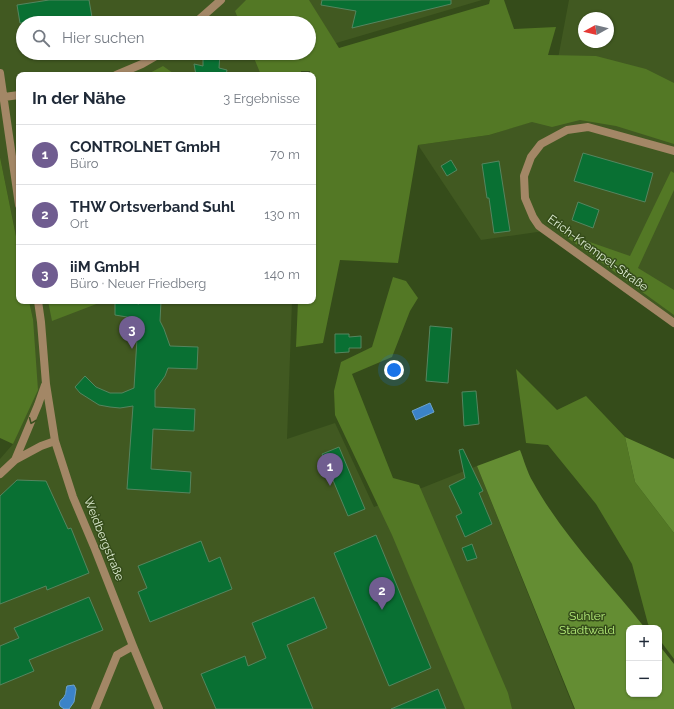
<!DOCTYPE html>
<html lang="de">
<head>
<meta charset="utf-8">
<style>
  body { margin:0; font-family:Raleway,sans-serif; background:#f6f6f7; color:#1f2937 }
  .controls { position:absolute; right:12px; bottom:12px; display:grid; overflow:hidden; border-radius:8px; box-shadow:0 1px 3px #0004 }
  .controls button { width:36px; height:36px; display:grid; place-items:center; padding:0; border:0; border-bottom:1px solid #e0e1e3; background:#fff; color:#1f2937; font:20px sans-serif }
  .compass { position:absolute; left:578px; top:12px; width:36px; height:36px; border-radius:50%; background:#fff; box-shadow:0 1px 3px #0004; rotate:262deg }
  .you { position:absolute; left:394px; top:370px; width:14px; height:14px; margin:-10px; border:3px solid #fff; border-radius:50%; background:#1a73e8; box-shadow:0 0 0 6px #1a73e833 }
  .badge { display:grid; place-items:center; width:26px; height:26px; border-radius:50%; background:#705d90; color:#fff; font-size:13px; font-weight:700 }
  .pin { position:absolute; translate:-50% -33px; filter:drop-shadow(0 1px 2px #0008) }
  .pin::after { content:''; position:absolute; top:21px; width:14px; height:12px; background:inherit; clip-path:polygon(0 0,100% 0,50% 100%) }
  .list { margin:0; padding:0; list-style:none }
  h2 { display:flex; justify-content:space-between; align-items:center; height:52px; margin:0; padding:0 16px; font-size:17px }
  h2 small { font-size:13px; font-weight:400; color:#747a83 }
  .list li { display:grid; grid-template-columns:26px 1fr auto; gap:12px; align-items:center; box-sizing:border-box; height:60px; padding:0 16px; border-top:1px solid #e0e1e3 }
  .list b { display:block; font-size:15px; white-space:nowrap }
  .list p { margin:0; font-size:13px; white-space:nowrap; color:#747a83 }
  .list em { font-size:13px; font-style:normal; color:#747a83 }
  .icon { flex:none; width:22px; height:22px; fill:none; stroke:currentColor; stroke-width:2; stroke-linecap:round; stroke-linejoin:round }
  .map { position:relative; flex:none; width:674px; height:709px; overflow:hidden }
  .search { position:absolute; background:#fff; box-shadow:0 1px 3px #0004; left:16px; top:16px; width:300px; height:44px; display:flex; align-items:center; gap:10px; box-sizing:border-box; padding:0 14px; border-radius:22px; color:#747a83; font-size:15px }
  .panel { position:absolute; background:#fff; box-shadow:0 1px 3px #0004; left:16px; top:72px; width:300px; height:232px; border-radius:8px }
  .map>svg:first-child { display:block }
  .built { fill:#415921; fill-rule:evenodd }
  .green { fill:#537825 }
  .forest { fill:#648d33 }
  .water { fill:#3b83c8; stroke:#6ca3cb }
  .building { fill:#097033; stroke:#55855f }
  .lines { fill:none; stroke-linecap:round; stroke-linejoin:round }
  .street { stroke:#a38766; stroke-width:8 }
  .oneway { stroke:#3a4f1e }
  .labels { text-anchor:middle; stroke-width:3; stroke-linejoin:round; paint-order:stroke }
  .street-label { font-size:12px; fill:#dfedd2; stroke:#354c1a }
  .park-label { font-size:12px; fill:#b6ee7a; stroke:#354c1a }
</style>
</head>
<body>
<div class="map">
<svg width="674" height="709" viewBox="0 0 674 709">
  <rect width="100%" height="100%" fill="#354c1a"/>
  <path class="built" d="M0,0H482L309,51V23H23V53H302L301,75H19V251L0,157Z
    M569,0H674V319L551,230L481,240L418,145L489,135L547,117ZM584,18H608V42H584Z
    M29,301H292L287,439L335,423L374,507L477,466L574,709H0V459L13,444L33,319Z"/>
  <path class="green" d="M246,0H309L339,48L489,4L490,0H504L514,29L556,27L548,55L596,56L646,69L674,83V144L616,126L580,120L552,127L532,122L489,135L418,145L398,263L340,260L323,343L296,347L298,301H313V75H310V71H301V75H261L252,53H309V23H240L235,11Z
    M163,66L173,73V75H146Z
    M0,157L19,251V301H29L33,319L38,390L13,444L0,438Z
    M671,171L674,173V190L638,268L674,290V315L558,231L630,256Z
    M393,277L406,281L418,298L410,311L392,357L352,374L393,478L419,485L508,693L512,709H465L392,535L335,415L334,391L341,362L372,347Z
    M48,301H99V303L52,321Z
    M516,369L557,410L586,396L625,437L635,482L674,533V659L659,639V628H651L648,624L632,564L596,504L548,445L526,443Z"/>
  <path class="forest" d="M625,437L674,459V533L635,482Z
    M520,450C524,460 527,472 533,482C563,536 607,580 645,628H629V694H659V645L674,664V709H575L477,466Z"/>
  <path class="water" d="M430,403L434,412L416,420L412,411Z
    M74,685L76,689L74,702L69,709H64L60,706C58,700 63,700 65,695C66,694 66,688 67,686Z"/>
  <path class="building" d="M49,0H89L93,23H20L17,5Z
    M322,0H451V4L352,28L356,11L321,5Z
    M203,53H220L219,68L227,70L226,75H196L194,64L203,66Z
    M583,153L653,173L645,202L574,181Z
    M451,160L457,170L447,176L441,166Z
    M499,161L510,231L494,233L489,198H487L482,164Z
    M578,202L599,210L593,228L572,220Z
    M115,301H126L139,304V301H161L160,321L164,329L170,346L198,347L197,369L168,368L165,376L155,390V407L195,409L194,431L153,429L151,469L191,472L190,493L127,489L133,406L120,408L110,407L99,405L80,393L75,387L85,376L96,387L110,393H122L134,388L138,322L127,317L115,315Z
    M430,326L452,328L448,383L426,381Z
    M335,334H349V337L361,336V348H349V352L335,353Z
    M476,391L479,424L464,426L462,392Z
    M339,447L365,509L348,516L322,454Z
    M463,449L483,491L479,493L492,524L465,537L456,516L462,513L449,486L465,478L459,450Z
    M17,480L46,481L68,529L71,528L89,573L47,590L46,586L0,604V496Z
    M376,535L431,668L389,686L334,553Z
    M201,541L209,562L220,557L232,589L150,622L138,592L147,588L138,566Z
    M472,544L477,558L467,561L462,548Z
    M89,597L103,630L29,660L34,671L0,685V646L19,638L14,628Z
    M314,597L327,628L287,645L313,709H216L201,674L245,656L248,666L266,658L252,623Z
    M438,689L446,709H391Z"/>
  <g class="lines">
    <path class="street" d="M195,23L221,0
      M0,73L19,205
      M116,75L142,64L161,53
      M4,97L19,95
      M674,151L588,127L567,130L541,144L531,157L524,176L525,198L533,217L539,226L674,323
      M38,301L41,322L46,384L55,441L73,497L95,549L133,646L159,709
      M15,460L38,405L45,385
      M0,474L15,460L41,446L55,441
      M95,709L117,655L133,646"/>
  </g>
  <defs><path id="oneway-chevron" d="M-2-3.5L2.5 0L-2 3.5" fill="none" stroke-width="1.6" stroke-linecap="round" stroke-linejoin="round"/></defs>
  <use class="oneway" href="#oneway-chevron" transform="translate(32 421) rotate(112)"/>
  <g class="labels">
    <g class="street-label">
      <text transform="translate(598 253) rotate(36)" y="4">Erich-Krempel-Straße</text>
      <text transform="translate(104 539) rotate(68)" y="4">Weidbergstraße</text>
    </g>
    <g class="park-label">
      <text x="587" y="620">Suhler<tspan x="587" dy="14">Stadtwald</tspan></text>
    </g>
  </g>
</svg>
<div class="controls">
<button>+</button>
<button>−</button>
</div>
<svg class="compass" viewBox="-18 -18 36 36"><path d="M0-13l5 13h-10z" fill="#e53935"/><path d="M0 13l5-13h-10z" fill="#747a83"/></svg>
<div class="you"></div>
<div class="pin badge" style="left:330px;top:486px">1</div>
<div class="pin badge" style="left:382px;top:610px">2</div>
<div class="pin badge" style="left:132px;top:349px">3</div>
<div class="search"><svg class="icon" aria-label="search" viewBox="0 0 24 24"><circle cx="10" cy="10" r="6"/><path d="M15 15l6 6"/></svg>Hier suchen</div>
<section class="panel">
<h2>In der Nähe<small>3 Ergebnisse</small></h2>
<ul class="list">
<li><span class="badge">1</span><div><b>CONTROLNET GmbH</b><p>Büro</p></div><em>70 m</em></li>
<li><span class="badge">2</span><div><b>THW Ortsverband Suhl</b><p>Ort</p></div><em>130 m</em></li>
<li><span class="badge">3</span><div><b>iiM GmbH</b><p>Büro · Neuer Friedberg</p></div><em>140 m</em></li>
</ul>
</section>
</div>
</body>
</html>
